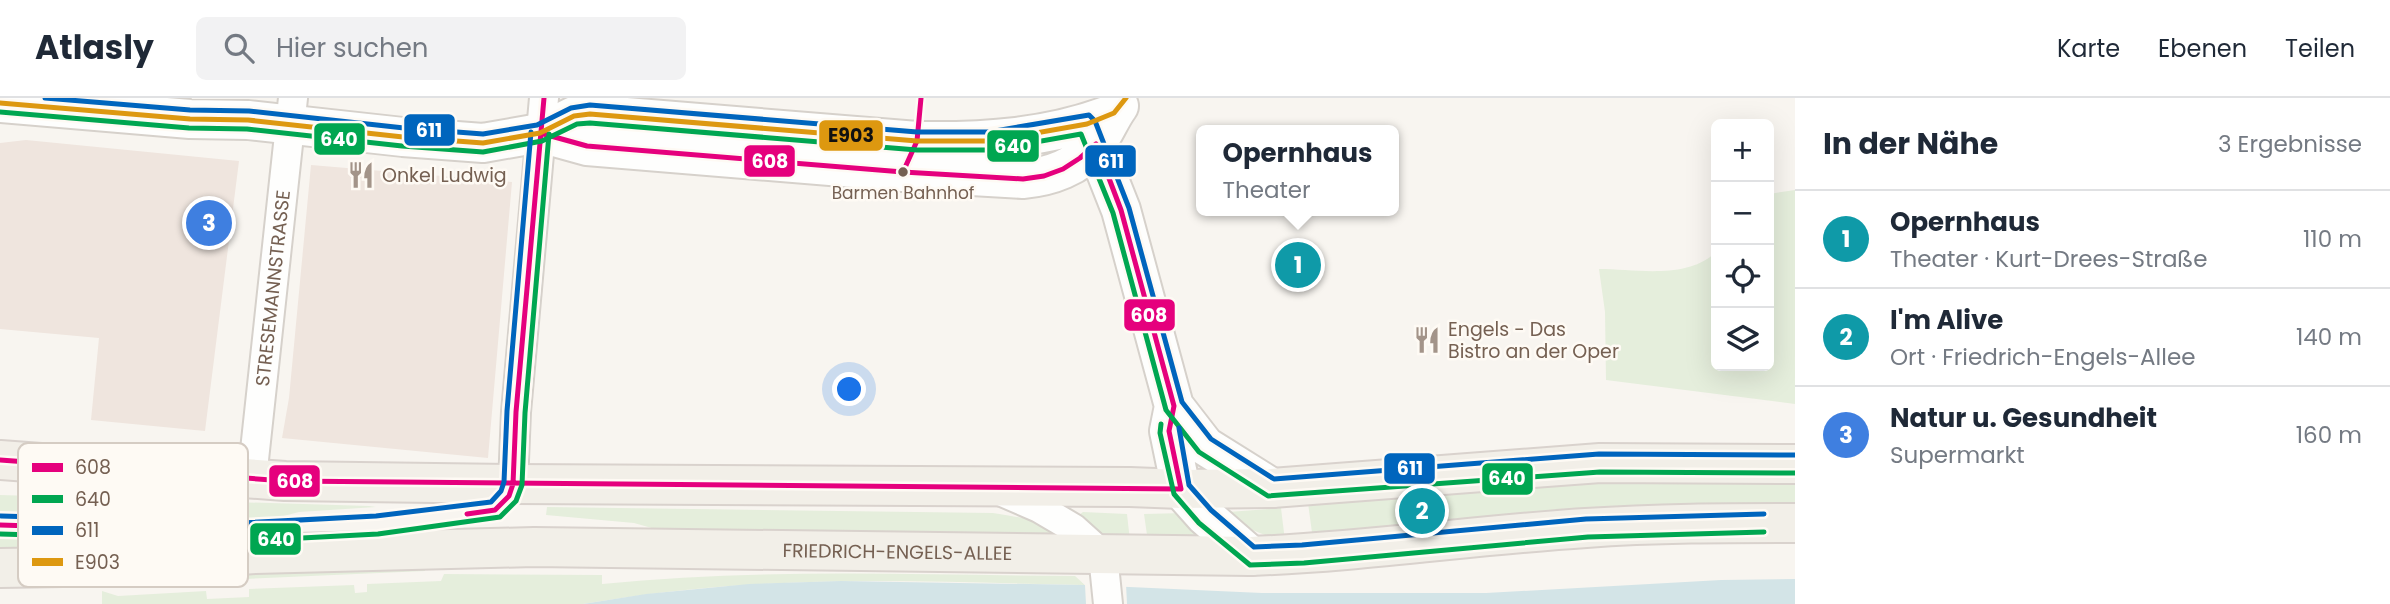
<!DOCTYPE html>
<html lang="de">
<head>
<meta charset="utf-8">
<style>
  body { margin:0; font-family:Poppins,sans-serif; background:#f2f2f3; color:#1f2937 }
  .controls { position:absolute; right:21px; top:21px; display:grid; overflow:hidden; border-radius:10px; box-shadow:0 7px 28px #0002 }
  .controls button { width:63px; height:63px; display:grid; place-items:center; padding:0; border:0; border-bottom:2px solid #e0e1e3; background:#fff; color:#1f2937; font:35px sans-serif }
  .you { position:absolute; left:850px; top:292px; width:24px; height:24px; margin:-18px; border:5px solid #fff; border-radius:50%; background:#1a73e8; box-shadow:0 0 0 10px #1a73e833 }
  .badge { display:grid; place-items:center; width:46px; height:46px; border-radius:50%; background:#d93025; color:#fff; font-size:23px; font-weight:700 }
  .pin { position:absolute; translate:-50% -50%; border:4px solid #fff; box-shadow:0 2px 7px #0006 }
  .popup { position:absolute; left:1196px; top:27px; width:203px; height:91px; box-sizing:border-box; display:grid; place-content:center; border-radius:10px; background:#fff; filter:drop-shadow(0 2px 5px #0005); font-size:23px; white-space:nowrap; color:#747a83 }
  .popup b { font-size:26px; color:#1f2937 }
  .popup::after { content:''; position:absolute; left:50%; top:100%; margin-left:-14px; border:14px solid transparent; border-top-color:#fff }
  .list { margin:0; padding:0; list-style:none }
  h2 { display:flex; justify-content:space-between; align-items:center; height:91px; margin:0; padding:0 28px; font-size:30px }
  h2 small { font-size:23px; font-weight:400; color:#747a83 }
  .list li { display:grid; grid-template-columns:46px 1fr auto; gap:21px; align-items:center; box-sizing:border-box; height:98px; padding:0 28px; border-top:2px solid #e0e1e3 }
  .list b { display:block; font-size:26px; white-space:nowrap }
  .list p { margin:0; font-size:23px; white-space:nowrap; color:#747a83 }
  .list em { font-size:23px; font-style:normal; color:#747a83 }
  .icon { flex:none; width:38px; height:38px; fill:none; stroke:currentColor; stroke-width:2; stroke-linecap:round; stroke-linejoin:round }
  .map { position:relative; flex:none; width:1795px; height:506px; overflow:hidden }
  header { display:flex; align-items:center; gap:42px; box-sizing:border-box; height:98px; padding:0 35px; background:#fff; border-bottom:2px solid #e0e1e3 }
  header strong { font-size:33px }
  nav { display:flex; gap:38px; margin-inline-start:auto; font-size:24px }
  .search { width:490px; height:63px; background:#f2f2f3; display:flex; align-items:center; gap:18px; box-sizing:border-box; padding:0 24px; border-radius:10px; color:#747a83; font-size:26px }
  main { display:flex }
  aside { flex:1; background:#fff }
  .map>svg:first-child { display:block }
  .commercial { fill:#efe5de }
  .green { fill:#e5eedc }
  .water { fill:#d3e4e7 }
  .pier { fill:#f8f5f0 }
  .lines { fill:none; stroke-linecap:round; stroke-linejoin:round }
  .street-casing { stroke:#d6d1cb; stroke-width:32 }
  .secondary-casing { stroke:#d6d1cb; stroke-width:42 }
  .primary-casing { stroke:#d9d2cd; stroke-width:42 }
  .street { stroke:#fefefd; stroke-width:28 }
  .secondary { stroke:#fefefd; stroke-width:38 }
  .primary { stroke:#f2efe8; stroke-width:38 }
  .bus-1-casing { stroke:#fefaf4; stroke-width:10 }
  .bus-2-casing { stroke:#fefaf4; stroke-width:10 }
  .bus-3-casing { stroke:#fefaf4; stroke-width:10 }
  .bus-4-casing { stroke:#fefaf4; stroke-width:10 }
  .bus-1 { stroke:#e5007d; stroke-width:5 }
  .bus-2 { stroke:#00a651; stroke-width:5 }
  .bus-3 { stroke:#0065bd; stroke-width:5 }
  .bus-4 { stroke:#dd9810; stroke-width:5 }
  .bus-dot { fill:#756052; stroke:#fefaf4; stroke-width:2.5 }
  .labels { text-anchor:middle; stroke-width:5; stroke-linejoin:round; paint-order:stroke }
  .bus-label { font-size:17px; fill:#756052; stroke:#fefaf4 }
  .poi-label { font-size:19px; fill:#756052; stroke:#fefaf4; text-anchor:start }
  .street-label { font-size:19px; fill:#756052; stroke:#fefaf4 }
  .key { fill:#fefaf4; stroke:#d5ccc3; stroke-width:2 }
  .key-label { font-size:19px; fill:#756052 }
  .line-badge { stroke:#fefaf4; stroke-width:2.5 }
  .badge-label { font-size:19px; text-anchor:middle; font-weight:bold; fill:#fff }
  .pale-badge-label { font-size:19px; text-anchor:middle; font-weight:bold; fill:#111 }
</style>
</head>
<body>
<header>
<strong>Atlasly</strong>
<div class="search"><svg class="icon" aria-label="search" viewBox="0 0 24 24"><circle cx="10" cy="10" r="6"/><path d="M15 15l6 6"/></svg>Hier suchen</div>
<nav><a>Karte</a><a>Ebenen</a><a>Teilen</a></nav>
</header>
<main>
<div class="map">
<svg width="1795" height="506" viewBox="0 0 1795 506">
  <rect width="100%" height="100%" fill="#f8f5f0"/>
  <path class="commercial" d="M26,42L239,63L205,333L91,322L99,240L0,231V45Z
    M311,67L512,84L488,360L282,340L289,300Z"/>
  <path class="green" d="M1795,92V306L1606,282L1605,214L1599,171C1636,171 1687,182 1716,154V268H1769V96Z
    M1795,382V412L1313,442L1308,405L1564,383Z
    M0,397L369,408L376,409L299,414L257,425L236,427L26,424L0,421Z
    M547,409L993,415C1018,419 1046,423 1068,437L680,438L634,425L546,417Z
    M1281,410L1285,443C1264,437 1243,431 1228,414Z
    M1083,414L1127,416L1130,443L1100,442L1080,421L1079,417Z
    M1184,415L1207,443L1148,444L1144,416Z
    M0,434L58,438L241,442L0,458Z
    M425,465V473L129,486V480Z
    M444,476L602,477V486C759,470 917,477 1075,478L1085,487C973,485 859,479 747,487C692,490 637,497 583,506H102V493L118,498L206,493L207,501L249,499V491L354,487L355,495L367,494V486L441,483Z"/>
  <path class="water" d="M1795,481V506H583L646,496L749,486L841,483L1085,487L1262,495H1486L1721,482Z"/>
  <path class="pier" d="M1082,484L1126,486L1127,506H1086L1085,487Z"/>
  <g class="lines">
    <defs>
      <g id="street">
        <path id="s1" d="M252,380L293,0"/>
        <path d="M513,386L516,314L544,0"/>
        <path d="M1000,393L1039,410L1073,430L1103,457L1108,506"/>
      </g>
      <path id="secondary" d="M0,5L190,21L248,22L403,39L483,45L540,35L574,18L590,16L917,43C984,44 1051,40 1114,15
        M1087,26L1121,112L1174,308L1205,348L1272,390
        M540,35L587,48L903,74L1023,81C1049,79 1079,69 1096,46C1105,35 1110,20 1119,8
        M1174,308L1169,333L1181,391L1205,418L1251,458"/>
      <g id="primary">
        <path d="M0,362L285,383L513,386L1130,389L1181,391L1272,390L1600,365L1795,366"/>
        <path id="s2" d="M0,470L63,469L255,456L534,449L1251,458C1363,454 1474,437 1586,430C1656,425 1726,425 1795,425"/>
      </g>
    </defs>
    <use href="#street" class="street-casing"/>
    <use href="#secondary" class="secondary-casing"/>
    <use href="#primary" class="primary-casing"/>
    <use href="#street" class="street"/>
    <use href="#secondary" class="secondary"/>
    <use href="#primary" class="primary"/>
    <defs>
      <path id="bus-1" d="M540,35L587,48L903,74L1023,81L1044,78L1063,71L1080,60L1096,46
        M1096,46L1121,112L1174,308L1169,333L1181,391
        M903,74L917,43L921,0
        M0,362L285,383L1181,391
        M467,416L495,412L509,398L513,386L516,314L544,0
        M0,427L192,433"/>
      <path id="bus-2" d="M0,14L189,30L247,31L402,48L483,54L542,43L577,26L590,25L917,52H991L1081,36L1113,115L1166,312L1199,354L1268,398L1600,374L1795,375
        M1161,326L1160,335L1174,396L1199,425L1250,467L1304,465L1588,439L1764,434
        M0,436L242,443L378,436L500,419L516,403L522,387L525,315L549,36"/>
      <path id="bus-3" d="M45,0L190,12L249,13L404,30L483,36L537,27L571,10L590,7L917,34H989L1089,17L1095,23L1129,110L1182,304L1211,341L1274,381L1599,356L1795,357
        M1179,330L1189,387L1211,412L1254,449L1302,447L1586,421L1764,416
        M1,418L242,425L376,418L491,404L501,393L504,384L507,313L531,34"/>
      <path id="bus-4" d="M0,5L190,21L248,22L403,39L483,45L540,35L574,18L590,16L917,43H990L1087,26L1114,15L1126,0"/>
    </defs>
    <use href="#bus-1" class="bus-1-casing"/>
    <use href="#bus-2" class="bus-2-casing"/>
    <use href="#bus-3" class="bus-3-casing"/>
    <use href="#bus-4" class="bus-4-casing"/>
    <use href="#bus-1" class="bus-1"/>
    <use href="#bus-2" class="bus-2"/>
    <use href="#bus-3" class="bus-3"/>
    <use href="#bus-4" class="bus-4"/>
  </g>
  <defs>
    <symbol id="restaurant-bare" viewBox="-9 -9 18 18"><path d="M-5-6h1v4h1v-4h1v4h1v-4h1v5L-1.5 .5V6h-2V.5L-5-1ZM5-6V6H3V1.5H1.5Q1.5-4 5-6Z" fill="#a39489" stroke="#fefaf4" stroke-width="2.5" paint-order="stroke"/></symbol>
  </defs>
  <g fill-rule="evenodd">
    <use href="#restaurant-bare" x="342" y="58" width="38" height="38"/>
    <use href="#restaurant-bare" x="1408" y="223" width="38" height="38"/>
  </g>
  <circle class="bus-dot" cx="903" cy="74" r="6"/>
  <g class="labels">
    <g class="bus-label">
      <text x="903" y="101">Barmen Bahnhof</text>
    </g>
    <g class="poi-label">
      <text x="382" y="84">Onkel Ludwig</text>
      <text x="1448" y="238">Engels - Das<tspan x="1448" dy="22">Bistro an der Oper</tspan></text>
    </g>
    <g class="street-label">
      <text dy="7" stroke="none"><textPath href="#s1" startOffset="191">STRESEMANNSTRASSE</textPath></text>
      <text dy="7" stroke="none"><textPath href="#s2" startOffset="898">FRIEDRICH-ENGELS-ALLEE</textPath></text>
    </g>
  </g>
  <rect x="18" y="345" width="230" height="144" rx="10" class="key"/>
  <rect x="32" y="365" width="31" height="9" fill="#e5007d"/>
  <rect x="32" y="397" width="31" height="8" fill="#00a651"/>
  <rect x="32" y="428" width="31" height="9" fill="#0065bd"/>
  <rect x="32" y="460" width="31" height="8" fill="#dd9810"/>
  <g class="key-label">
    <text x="75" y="376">608</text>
    <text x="75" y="408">640</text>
    <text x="75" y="439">611</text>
    <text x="75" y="471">E903</text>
  </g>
  <g class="line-badge">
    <rect x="403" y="15" width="53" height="34" rx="7" fill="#0065bd"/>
    <rect x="818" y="21" width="66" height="33" rx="7" fill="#dd9810"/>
    <rect x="313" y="24" width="53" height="34" rx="7" fill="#00a651"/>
    <rect x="986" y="31" width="54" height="34" rx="7" fill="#00a651"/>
    <rect x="743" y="46" width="53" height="34" rx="7" fill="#e5007d"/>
    <rect x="1084" y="46" width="53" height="34" rx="7" fill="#0065bd"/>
    <rect x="1123" y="200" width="53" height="34" rx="7" fill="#e5007d"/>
    <rect x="1383" y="354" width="53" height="33" rx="7" fill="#0065bd"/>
    <rect x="1481" y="364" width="53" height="34" rx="7" fill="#00a651"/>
    <rect x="268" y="366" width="53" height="34" rx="7" fill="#e5007d"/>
    <rect x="249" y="424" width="53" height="34" rx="7" fill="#00a651"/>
  </g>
  <g class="badge-label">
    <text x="429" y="39">611</text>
    <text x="339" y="48">640</text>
    <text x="1013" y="55">640</text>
    <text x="770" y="70">608</text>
    <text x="1111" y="70">611</text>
    <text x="1149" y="224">608</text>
    <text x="1410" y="377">611</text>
    <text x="1507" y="387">640</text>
    <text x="295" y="390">608</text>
    <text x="276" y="448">640</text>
  </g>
  <g class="pale-badge-label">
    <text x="851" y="44">E903</text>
  </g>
</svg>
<div class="controls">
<button>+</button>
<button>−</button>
<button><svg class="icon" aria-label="locate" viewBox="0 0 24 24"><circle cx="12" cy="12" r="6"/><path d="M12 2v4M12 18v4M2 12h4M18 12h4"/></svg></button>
<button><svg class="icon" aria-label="layers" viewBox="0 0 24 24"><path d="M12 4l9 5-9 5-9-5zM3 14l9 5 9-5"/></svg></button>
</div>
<div class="you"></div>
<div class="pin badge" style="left:1298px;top:167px;background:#0f9aa8">1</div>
<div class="popup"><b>Opernhaus</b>Theater</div>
<div class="pin badge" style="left:1422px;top:413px;background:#0f9aa8">2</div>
<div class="pin badge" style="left:209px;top:125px;background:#3f7fe0">3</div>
</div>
<aside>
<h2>In der Nähe<small>3 Ergebnisse</small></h2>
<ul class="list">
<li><span class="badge" style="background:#0f9aa8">1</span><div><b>Opernhaus</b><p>Theater · Kurt-Drees-Straße</p></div><em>110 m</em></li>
<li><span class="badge" style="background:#0f9aa8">2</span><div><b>I'm Alive</b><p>Ort · Friedrich-Engels-Allee</p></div><em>140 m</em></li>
<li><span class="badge" style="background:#3f7fe0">3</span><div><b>Natur u. Gesundheit</b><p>Supermarkt</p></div><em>160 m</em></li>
</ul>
</aside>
</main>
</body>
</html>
